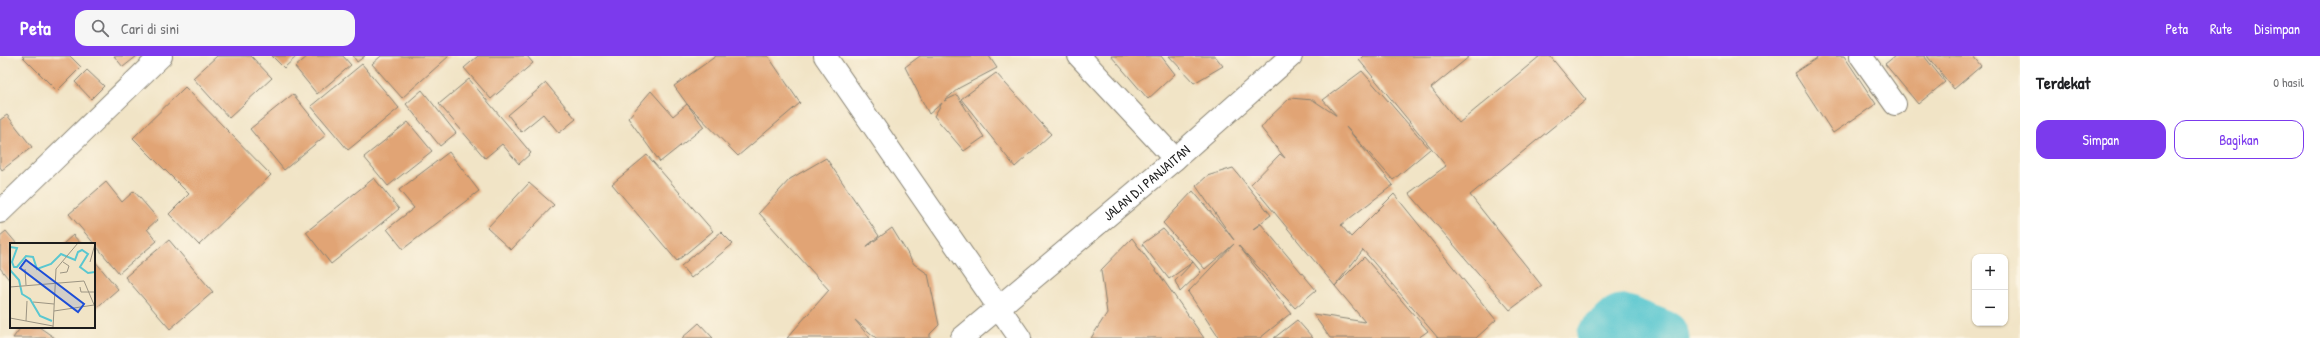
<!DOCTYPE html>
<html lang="id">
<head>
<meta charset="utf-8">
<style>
  body { margin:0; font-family:"Patrick Hand",sans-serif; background:#f6f6f6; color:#202124 }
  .controls { position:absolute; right:12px; bottom:12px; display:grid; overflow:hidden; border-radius:8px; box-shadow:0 1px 3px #0004 }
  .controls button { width:36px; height:36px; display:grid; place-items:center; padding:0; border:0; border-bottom:1px solid #e0e0e0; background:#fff; color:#202124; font:20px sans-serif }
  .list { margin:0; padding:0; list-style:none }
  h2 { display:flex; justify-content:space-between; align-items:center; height:52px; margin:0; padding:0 16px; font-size:17px }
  h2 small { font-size:13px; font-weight:400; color:#757577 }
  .actions { display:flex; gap:8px; padding:12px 16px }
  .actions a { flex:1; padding:9px 0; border:1px solid #7c3aed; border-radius:12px; text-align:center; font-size:14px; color:#7c3aed }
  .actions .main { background:#7c3aed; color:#fff }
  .icon { flex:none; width:22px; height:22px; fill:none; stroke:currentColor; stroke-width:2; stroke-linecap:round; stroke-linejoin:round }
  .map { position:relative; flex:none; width:2020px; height:282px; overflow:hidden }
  header { display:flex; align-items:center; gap:24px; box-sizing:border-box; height:56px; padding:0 20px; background:#7c3aed; color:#fff }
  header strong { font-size:19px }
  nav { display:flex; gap:22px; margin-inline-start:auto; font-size:14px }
  .search { width:280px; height:36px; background:#f6f6f6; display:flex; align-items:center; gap:10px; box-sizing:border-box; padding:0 14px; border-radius:12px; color:#757577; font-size:15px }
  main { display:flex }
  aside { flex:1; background:#fff }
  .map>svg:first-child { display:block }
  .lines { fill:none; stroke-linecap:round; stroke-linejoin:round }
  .river { stroke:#5ac7d0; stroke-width:57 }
  .building { fill:#e1a474 }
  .minor-casing { stroke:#868071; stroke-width:24 }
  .tertiary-casing { stroke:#868071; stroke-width:24 }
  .minor { stroke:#fff; stroke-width:22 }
  .tertiary { stroke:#fff; stroke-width:22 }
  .labels { text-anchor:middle; stroke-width:3; stroke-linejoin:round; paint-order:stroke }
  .street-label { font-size:14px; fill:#1c1c1c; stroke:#fcf5e5 }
  .inset-river { fill:none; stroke:#5ac7d0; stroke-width:2 }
  .inset-road { fill:none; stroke:#9c9482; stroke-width:1 }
  .view { fill:#1d4ed8; fill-opacity:0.15; stroke:#1d4ed8; stroke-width:2 }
  .inset-edge { fill:none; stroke:#1c1c1c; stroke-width:2 }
</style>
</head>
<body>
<header>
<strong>Peta</strong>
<div class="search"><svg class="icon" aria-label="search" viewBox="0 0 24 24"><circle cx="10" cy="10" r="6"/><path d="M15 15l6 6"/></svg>Cari di sini</div>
<nav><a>Peta</a><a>Rute</a><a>Disimpan</a></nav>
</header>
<main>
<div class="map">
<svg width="2020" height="282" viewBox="0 0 2020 282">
  <rect width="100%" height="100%" fill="#fcf5e5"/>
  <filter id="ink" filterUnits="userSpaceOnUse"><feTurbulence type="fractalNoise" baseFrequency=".025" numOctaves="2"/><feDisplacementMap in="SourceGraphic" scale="8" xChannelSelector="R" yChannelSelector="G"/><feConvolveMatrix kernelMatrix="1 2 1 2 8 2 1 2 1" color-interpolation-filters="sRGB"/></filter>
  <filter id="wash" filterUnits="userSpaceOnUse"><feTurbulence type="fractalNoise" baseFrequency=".012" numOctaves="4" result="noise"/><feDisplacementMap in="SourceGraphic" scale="16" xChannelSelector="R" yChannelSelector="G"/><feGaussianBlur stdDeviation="0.9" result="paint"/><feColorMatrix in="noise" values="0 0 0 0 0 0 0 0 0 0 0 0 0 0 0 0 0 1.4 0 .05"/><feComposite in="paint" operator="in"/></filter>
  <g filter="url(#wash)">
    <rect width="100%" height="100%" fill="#f1e4c6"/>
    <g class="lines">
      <path class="river" d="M1605,282L1622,267L1661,282"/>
    </g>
    <g id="blocks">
      <path class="building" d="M22,0H70L81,11L57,35Z
        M114,0H137L123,11Z
        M217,0H251L272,22L229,62L193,22Z
        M272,0H297L284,12Z
        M308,0H343L351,9L317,38L295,11Z
        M353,0H365L357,6Z
        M381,0H449L402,42L372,8Z
        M478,0H527L533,7L491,43L464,12Z
        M716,0H768L800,47L738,100L687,48L674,30Z
        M920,0H989L997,12L959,32L944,45L957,39L984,81L964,95L934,60L942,47L929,58L905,11Z
        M1111,0H1161L1175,18L1148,43Z
        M1169,0H1215L1223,10L1194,27Z
        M1363,0H1470L1431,32L1459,67L1540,0H1550L1586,44L1470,139L1542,230L1510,254L1409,137L1446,110L1359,4Z
        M1820,0H1844L1876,48L1833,77L1794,17Z
        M1895,0H1924L1945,26L1918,48L1885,8Z
        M1927,0H1973L1981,10L1954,33Z
        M362,8L399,52L348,94L311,50Z
        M87,14L104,30L91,43L75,26Z
        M1362,15L1430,93L1393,124L1346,71L1393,129L1341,169L1351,181L1394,138L1496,264L1476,282H1438L1363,194L1335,230L1251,128L1280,98L1285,102L1261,72L1269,62L1290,42L1313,44L1337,60L1323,44Z
        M996,17L1051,78L1015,111L961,43Z
        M469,23L531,97L519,108L502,88L485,102L439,48Z
        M546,27L576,63L559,77L543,58L521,76L508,59Z
        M185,31L271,119L199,189L169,158L189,138L133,82Z
        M422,34L456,77L440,90L406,48Z
        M651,35L673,60L687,48L704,71L660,106L628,62Z
        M293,38L326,79L284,114L250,73Z
        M7,59L32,91L2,114L0,111V64Z
        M408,66L432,95L388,130L364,101Z
        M449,96L479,135L403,193L387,173L414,152L399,134Z
        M647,99L713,175L677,205L612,128Z
        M826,102L879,180L866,191L892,172L914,208L928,218L939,269L930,278V282H876L855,264L870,282H787L829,234L759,157L790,123Z
        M1233,112L1271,159L1253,173L1261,168L1316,234L1295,252L1238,189L1291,257L1260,282H1219L1188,236L1234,188L1205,213L1163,167L1193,135L1234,184L1196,130L1207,120Z
        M374,122L399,153L331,208L306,176Z
        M106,126L122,146L134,135L158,163L147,173L157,185L119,217L69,158Z
        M529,127L554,149L511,194L487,172Z
        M1163,173L1193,206L1169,223L1142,188Z
        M6,175L17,188H11V226L0,212V180Z
        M721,176L733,188L691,222L681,210Z
        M73,179L81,188H63Z
        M1132,182L1164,225L1204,282H1091L1107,257L1101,214Z
        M169,184L213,236L170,273L125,221Z
        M1364,201L1428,275L1418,282H1330L1313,258L1365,266L1335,230Z
        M94,204L118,233L94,254Z
        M1193,206L1201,216L1180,236L1175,225Z
        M1297,264L1313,282H1274Z
        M699,267L713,282H682Z
        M21,271H39L55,282H13Z"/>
    </g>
  </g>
  <g filter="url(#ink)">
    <use href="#blocks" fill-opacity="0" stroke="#868071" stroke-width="1"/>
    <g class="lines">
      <defs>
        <path id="minor" d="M1079,0L1175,103
          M1861,0L1895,48
          M0,156L161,0
          M962,282L999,251"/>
        <g id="tertiary">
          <path d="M825,0L1020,282"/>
          <path id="s1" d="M999,251L1175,103L1291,0"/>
        </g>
      </defs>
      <use href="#minor" class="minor-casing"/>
      <use href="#tertiary" class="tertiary-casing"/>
      <use href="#minor" class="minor"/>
      <use href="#tertiary" class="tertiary"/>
    </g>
  </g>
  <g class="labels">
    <g class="street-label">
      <text dy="5" stroke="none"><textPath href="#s1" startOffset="193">JALAN D.I PANJAITAN</textPath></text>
    </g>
  </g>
  <g transform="translate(10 187)">
    <rect width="85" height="85" fill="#f1e4c6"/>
    <path class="inset-river" d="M0,4L7,5L2,19L4,24H7L16,13L23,14L27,26L41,21L51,11L65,17L68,9L72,7L78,11L70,24L78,30L85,29M0,27L9,37L12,51L20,56L30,73L42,78"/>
    <path class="inset-road" d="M80,19L85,1M15,26L16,42M50,30L57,29L59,23L53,19M0,44L74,38L85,64M70,44L71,49H85M23,59L44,61M44,68L84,62M0,75L43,83M16,78L17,58M43,85L46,26L68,0"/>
    <path class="view" d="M16,17L74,61L68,69L10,25Z"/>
    <rect width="85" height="85" class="inset-edge"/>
  </g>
</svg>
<div class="controls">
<button>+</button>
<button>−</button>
</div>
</div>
<aside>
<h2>Terdekat<small>0 hasil</small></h2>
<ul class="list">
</ul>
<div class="actions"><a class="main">Simpan</a><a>Bagikan</a></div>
</aside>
</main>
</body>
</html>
